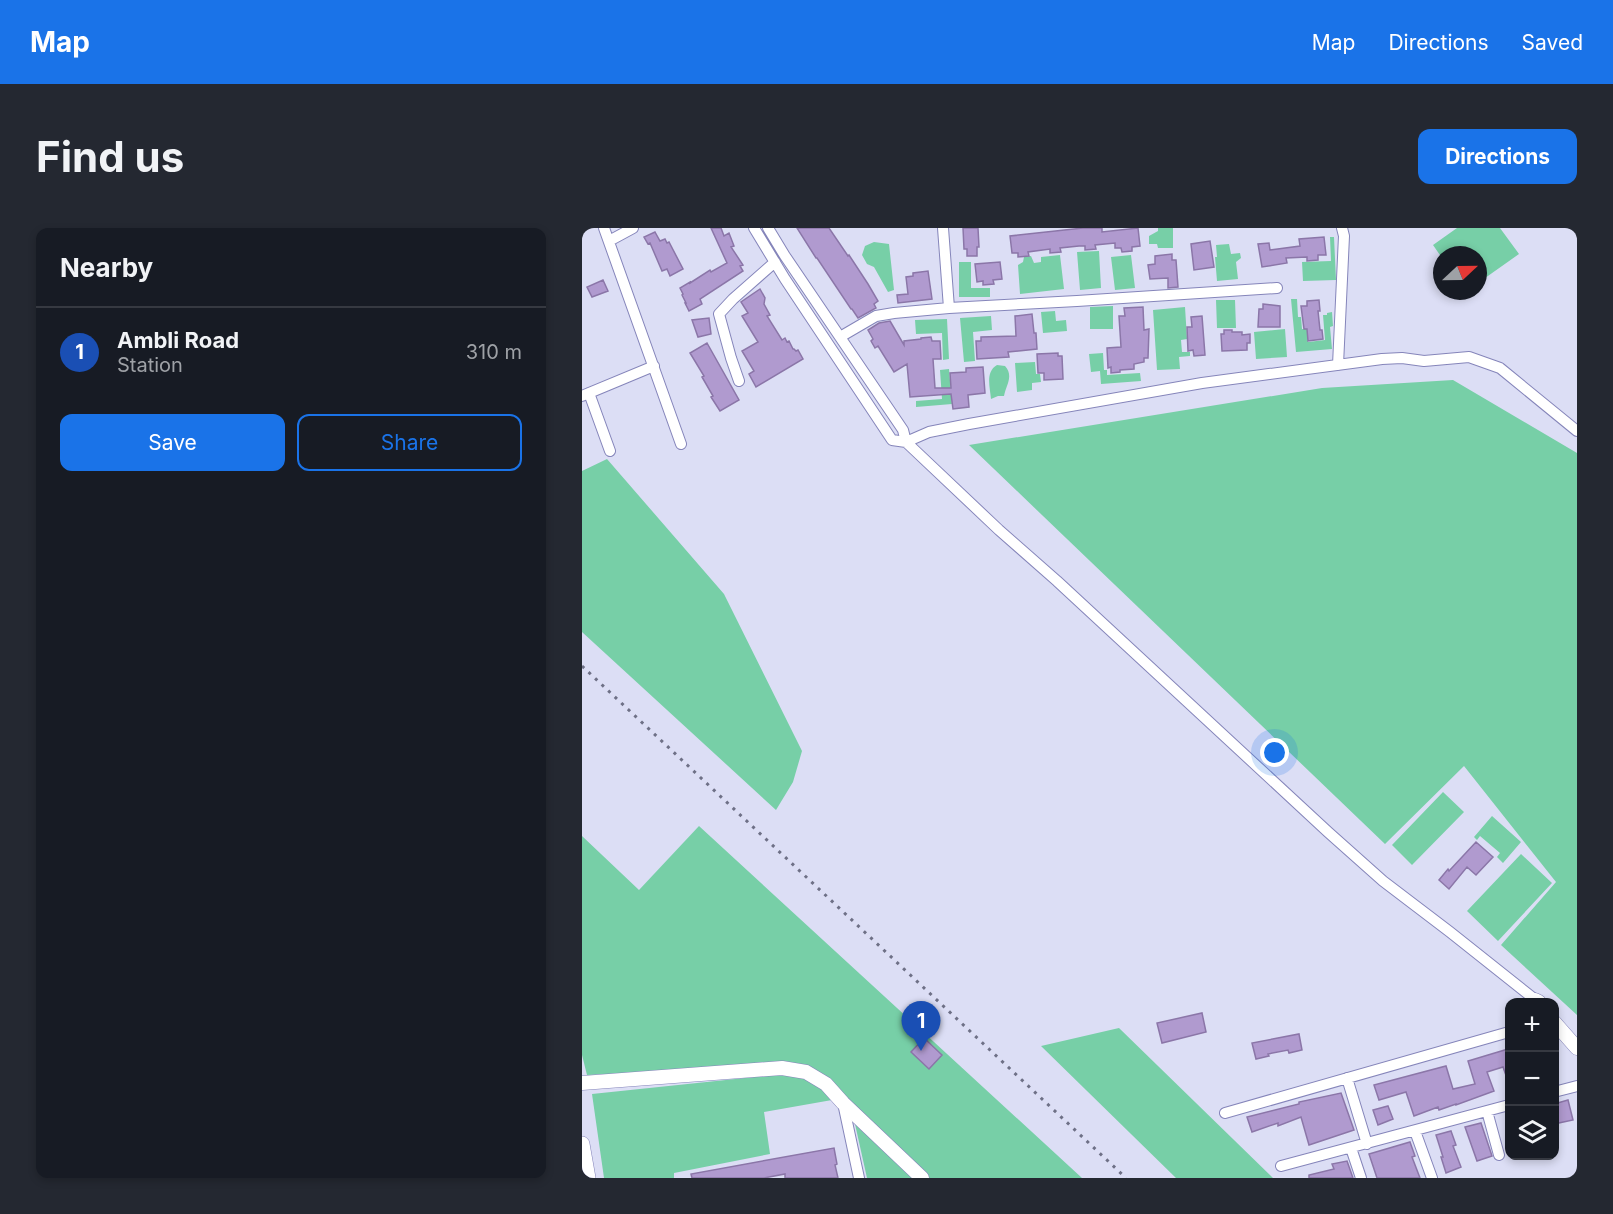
<!DOCTYPE html>
<html lang="en">
<head>
<meta charset="utf-8">
<style>
  body { margin:0; font-family:Inter,sans-serif; background:#242831; color:#f1f3f6 }
  .controls { position:absolute; right:18px; bottom:18px; display:grid; overflow:hidden; border-radius:12px; box-shadow:0 3px 9px #0003 }
  .controls button { width:54px; height:54px; display:grid; place-items:center; padding:0; border:0; border-bottom:2px solid #363941; background:#171b24; color:#f1f3f6; font:30px sans-serif }
  .compass { position:absolute; left:851px; top:18px; width:54px; height:54px; border-radius:50%; background:#171b24; box-shadow:0 3px 9px #0003; rotate:68deg }
  .you { position:absolute; left:693px; top:525px; width:21px; height:21px; margin:-15px; border:4px solid #fff; border-radius:50%; background:#1a73e8; box-shadow:0 0 0 9px #1a73e833 }
  .badge { display:grid; place-items:center; width:39px; height:39px; border-radius:50%; background:#1a73e8; color:#fff; font-size:20px; font-weight:700 }
  .pin { position:absolute; translate:-50% -50px; filter:drop-shadow(0 2px 3px #0008) }
  .pin::after { content:''; position:absolute; top:32px; width:21px; height:18px; background:inherit; clip-path:polygon(0 0,100% 0,50% 100%) }
  .list { margin:0; padding:0; list-style:none }
  h2 { display:flex; justify-content:space-between; align-items:center; height:78px; margin:0; padding:0 24px; font-size:26px }
  h2 small { font-size:20px; font-weight:400; color:#9ea1a6 }
  .list li { display:grid; grid-template-columns:39px 1fr auto; gap:18px; align-items:center; box-sizing:border-box; height:90px; padding:0 24px; border-top:2px solid #363941 }
  .list b { display:block; font-size:22px; white-space:nowrap }
  .list p { margin:0; font-size:20px; white-space:nowrap; color:#9ea1a6 }
  .list em { font-size:20px; font-style:normal; color:#9ea1a6 }
  .actions { display:flex; gap:12px; padding:18px 24px }
  .actions a { flex:1; padding:14px 0; border:2px solid #1a73e8; border-radius:12px; text-align:center; font-size:21px; color:#1a73e8 }
  .actions .main { background:#1a73e8; color:#fff }
  .icon { flex:none; width:33px; height:33px; fill:none; stroke:currentColor; stroke-width:2; stroke-linecap:round; stroke-linejoin:round }
  .map { position:relative; flex:none; width:995px; height:950px; overflow:hidden; border-radius:12px }
  header { display:flex; align-items:center; gap:36px; box-sizing:border-box; height:84px; padding:0 30px; background:#1a73e8; color:#fff }
  header strong { font-size:28px }
  nav { display:flex; gap:33px; margin-inline-start:auto; font-size:21px }
  .intro { display:flex; align-items:center; justify-content:space-between; box-sizing:border-box; height:144px; padding:0 36px }
  h1 { margin:0; font-size:42px }
  .button { padding:15px 27px; border-radius:12px; background:#1a73e8; color:#fff; font-size:21px; font-weight:700 }
  main { display:flex; gap:36px; padding:0 36px }
  aside { flex:1; background:#171b24; border-radius:12px; box-shadow:0 3px 9px #0003 }
  .map>svg:first-child { display:block }
  .green { fill:#77cfa7 }
  .building { fill:#b09acf; stroke:#8b76a8; stroke-width:1.5 }
  .lines { fill:none; stroke-linecap:round; stroke-linejoin:round }
  .minor-casing { stroke:#8585ba; stroke-width:12 }
  .tertiary-casing { stroke:#8585ba; stroke-width:15 }
  .secondary-casing { stroke:#8585ba; stroke-width:16 }
  .minor { stroke:#fff; stroke-width:10 }
  .tertiary { stroke:#fff; stroke-width:14 }
  .secondary { stroke:#fff; stroke-width:15 }
  .rail { stroke:#6e7086; stroke-width:3; stroke-dasharray:3 6; stroke-linecap:butt }
</style>
</head>
<body>
<header>
<strong>Map</strong>
<nav><a>Map</a><a>Directions</a><a>Saved</a></nav>
</header>
<div class="intro"><h1>Find us</h1><a class="button">Directions</a></div>
<main>
<aside>
<h2>Nearby<small></small></h2>
<ul class="list">
<li><span class="badge" style="background:#1a4fb4">1</span><div><b>Ambli Road</b><p>Station</p></div><em>310 m</em></li>
</ul>
<div class="actions"><a class="main">Save</a><a>Share</a></div>
</aside>
<div class="map">
<svg width="995" height="950" viewBox="0 0 995 950">
  <rect width="100%" height="100%" fill="#dcdef5"/>
  <path class="green" d="M576,0H591V20H576L575,16H567V8L576,3Z
    M875,0H918L937,26L896,55V27H860V30L851,17Z
    M748,9H752L754,52L721,53L720,34L749,33Z
    M292,14L307,16L312,62L306,64L292,39L285,36L280,27L283,18Z
    M647,16L649,26L658,25L659,30L654,34L656,51L635,53L633,29H635L634,17Z
    M517,23L519,60L498,62L495,24Z
    M478,27L482,61L438,66L436,37L441,34L442,29L449,28L452,35L459,34V29Z
    M549,27L553,60L533,62L529,29Z
    M377,34H389V60H408V69H377Z
    M709,71H715L716,89H719L720,101H725L726,114L743,112L741,87H745V85L750,84L751,98L748,99L750,121L714,124Z
    M634,72H653L654,100H635Z
    M531,78V101H508V79Z
    M603,79L605,111L599,112L600,124H608V128L597,129L598,141L575,142L571,82Z
    M473,83L474,93L484,92L485,103L461,105L459,84Z
    M409,88L410,102L391,104L393,133L382,134L378,90Z
    M365,91L367,131L361,132L360,105L334,106L333,92Z
    M703,101L705,129L674,131L672,104Z
    M521,125L522,142H525V147L558,145L559,153L519,156L518,143L509,144L507,126Z
    M453,134L454,146H458L459,154L450,155V162L435,164L433,135Z
    M415,137L423,138C432,148 424,157 422,168H416L409,171C408,159 403,144 415,137Z
    M367,141L370,176L334,179V173L360,171L358,142Z
    M871,152L995,225V787L919,717L974,654L882,538L803,616L387,217L740,160Z
    M25,231L142,366L220,523L211,554L194,582L0,404V243Z
    M861,564L882,584L830,637L810,617Z
    M910,588L939,614L921,635L915,629L918,625L898,608L895,612L892,609Z
    M117,598L500,950H342L245,855L199,839L5,847L0,827V608L57,662Z
    M939,626L970,655L916,713L885,683Z
    M537,800L691,950H594L459,818Z
    M200,846L222,849L240,861L250,872L182,884L188,926L92,945V950H22L10,866Z
    M273,896L331,950H285Z"/>
  <path class="building" d="M129,0H139L142,8L147,5L152,18L149,19L161,37L158,38L161,43L118,71L120,76L107,83L103,75H104L100,67L101,66L98,60L108,54V55L128,42L129,44L145,35Z
    M215,0H247L266,28L267,27L286,56L296,73L292,76L294,80L276,90L270,81H269L235,30H234Z
    M381,0H396L397,19H395V28H385V21H382Z
    M501,0H520V4L556,0L558,18L550,19V23L540,24L539,20H533V15L513,17L514,21L503,22V18H497L478,20L479,24L468,25V21L446,24L447,28L436,29V25H430L428,8Z
    M73,4L78,13L83,11L85,15L87,14L101,41L88,48L85,41L80,43L68,15L66,16L62,9Z
    M742,9L744,27H736V32L725,33V29L704,30L705,35L680,39L676,16L687,15L688,22L718,18L717,11Z
    M628,13L632,39L612,42L609,16Z
    M590,26V32H594L596,59L586,60V50L568,51L566,37L573,36V28Z
    M418,34L420,51L411,52L412,56L401,57V53L395,54L393,36Z
    M346,43L350,71L316,75L315,67L326,66L324,49L331,48V45Z
    M21,52L26,63L10,69L5,59Z
    M178,61L183,70L182,76L188,87L185,88L200,112L203,110L205,114L207,113L211,121H212L214,123L216,122L221,131L174,159L167,146L172,143L160,123L176,114L160,88L166,85L159,74Z
    M737,72L738,83H736L738,102H740L741,111L726,113L725,101H722L719,78H725V73Z
    M681,76L698,78V99H676L677,81H681Z
    M561,79L562,102L567,101L566,130H562V134L552,136V141L538,142V144L529,145V139L526,140L525,120L539,119L537,88H543L542,80Z
    M450,86L452,105H454L455,121L426,124L427,129L395,131L394,113H399V109L434,108L433,88Z
    M620,88L623,127L612,128L611,122L606,123L605,99H610L609,89Z
    M127,90L129,106L116,109L110,92Z
    M308,93L322,117V113L339,111V110L349,109L350,113H358L359,131H351L353,160H369L368,145L384,144V140L401,139L403,165L386,167L387,179L371,181L369,166L328,169L325,136L312,144L296,118L293,120L289,113L291,111L286,102L297,95Z
    M642,102H650V104H660V107L668,106V115H665V122L640,123L639,106H642Z
    M125,115L157,172L138,183L129,169L131,168L120,149L122,148L108,125Z
    M476,125V128H480L481,151L462,152V145H456L455,126Z
    M894,614L911,629L894,647L885,639L867,661L857,652L866,641L867,643Z
    M620,785L624,804L580,815L575,795Z
    M717,806L720,822L707,825L706,822L686,826L687,828L674,831L670,815Z
    M342,810L360,827L347,841L329,824Z
    M926,821L927,826V853H926L921,839L905,844L912,863L874,877V876L857,882L856,879L832,888L824,864L797,872L792,857L864,838L871,861L893,856L886,833Z
    M759,865L772,902L727,917L719,889L696,898V895L670,904L665,889L717,876V874Z
    M986,872L991,892L972,896V876Z
    M806,878L811,891L796,897L791,882Z
    M899,895L910,928L895,933L883,899Z
    M869,903L874,917L871,918L879,939L864,945L859,929H861L854,907Z
    M828,914L833,928L830,929L838,950H795L787,926Z
    M252,920L255,936L253,937L256,950H203V946L182,950H110L109,946Z
    M765,933L771,950H727V947L752,941L750,936Z"/>
  <g class="lines">
    <defs>
      <path id="minor" d="M22,0L99,216
        M172,0L203,51L310,212L324,214L347,204L387,196L620,155L800,131L820,130L842,133L887,129L918,140L995,203
        M186,0L203,28L321,202L324,214L417,302L475,353L746,604L801,653L868,704L956,774
        M27,13L51,0
        M367,80L495,73L695,60
        M258,109L294,88L312,85L367,80L361,0
        M756,137L762,8L760,0
        M157,153L149,130L137,86L151,71L193,34
        M7,165L28,223
        M0,168L72,138
        M765,850L785,916
        M972,864L995,858
        M261,875L277,950
        M905,883L917,927
        M643,885L927,804
        M833,903L850,950
        M769,920L779,950
        M699,938L927,877"/>
      <path id="tertiary" d="M956,774L953,772L957,774
        M972,794L995,820
        M0,855L200,840L224,844L244,856L261,875L340,950"/>
      <path id="secondary" d="M0,916L6,950"/>
    </defs>
    <use href="#minor" class="minor-casing"/>
    <use href="#tertiary" class="tertiary-casing"/>
    <use href="#secondary" class="secondary-casing"/>
    <use href="#minor" class="minor"/>
    <use href="#tertiary" class="tertiary"/>
    <use href="#secondary" class="secondary"/>
    <path class="rail" d="M0,438L544,950"/>
  </g>
</svg>
<div class="controls">
<button>+</button>
<button>−</button>
<button><svg class="icon" aria-label="layers" viewBox="0 0 24 24"><path d="M12 4l9 5-9 5-9-5zM3 14l9 5 9-5"/></svg></button>
</div>
<svg class="compass" viewBox="-18 -18 36 36"><path d="M0-13l5 13h-10z" fill="#e53935"/><path d="M0 13l5-13h-10z" fill="#9ea1a6"/></svg>
<div class="you"></div>
<div class="pin badge" style="left:339px;top:823px;background:#1a4fb4">1</div>
</div>
</main>
</body>
</html>
